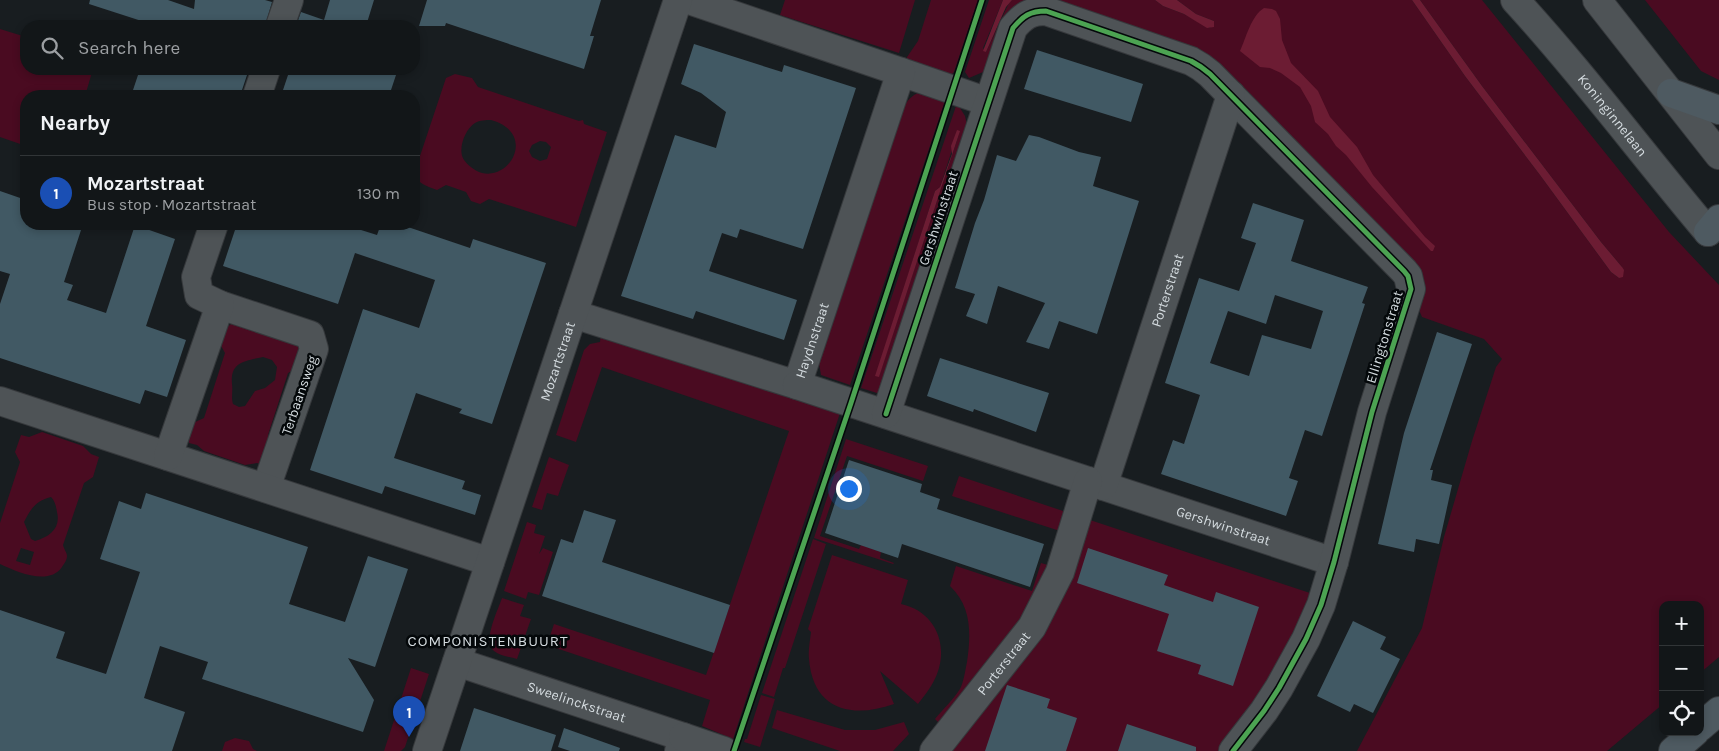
<!DOCTYPE html>
<html lang="en">
<head>
<meta charset="utf-8">
<style>
  body { margin:0; font-family:Karla,sans-serif; background:#1f2325; color:#f1f3f6 }
  .controls { position:absolute; right:15px; bottom:15px; display:grid; overflow:hidden; border-radius:10px; box-shadow:0 2px 8px #0003 }
  .controls button { width:45px; height:45px; display:grid; place-items:center; padding:0; border:0; border-bottom:1px solid #313537; background:#121618; color:#f1f3f6; font:25px sans-serif }
  .you { position:absolute; left:848px; top:488px; width:18px; height:18px; margin:-12px; border:4px solid #fff; border-radius:50%; background:#1a73e8; box-shadow:0 0 0 8px #1a73e833 }
  .badge { display:grid; place-items:center; width:32px; height:32px; border-radius:50%; background:#db2777; color:#fff; font-size:16px; font-weight:700 }
  .pin { position:absolute; translate:-50% -41px; filter:drop-shadow(0 1px 2px #0008) }
  .pin::after { content:''; position:absolute; top:26px; width:18px; height:15px; background:inherit; clip-path:polygon(0 0,100% 0,50% 100%) }
  .list { margin:0; padding:0; list-style:none }
  h2 { display:flex; justify-content:space-between; align-items:center; height:65px; margin:0; padding:0 20px; font-size:21px }
  h2 small { font-size:16px; font-weight:400; color:#9c9fa2 }
  .list li { display:grid; grid-template-columns:32px 1fr auto; gap:15px; align-items:center; box-sizing:border-box; height:75px; padding:0 20px; border-top:1px solid #313537 }
  .list b { display:block; font-size:19px; white-space:nowrap }
  .list p { margin:0; font-size:16px; white-space:nowrap; color:#9c9fa2 }
  .list em { font-size:16px; font-style:normal; color:#9c9fa2 }
  .icon { flex:none; width:28px; height:28px; fill:none; stroke:currentColor; stroke-width:2; stroke-linecap:round; stroke-linejoin:round }
  .map { position:relative; flex:none; width:1719px; height:751px; overflow:hidden }
  .search { position:absolute; background:#121618; box-shadow:0 2px 8px #0003; left:20px; top:20px; width:400px; height:55px; display:flex; align-items:center; gap:12px; box-sizing:border-box; padding:0 18px; border-radius:20px; color:#9c9fa2; font-size:19px }
  .panel { position:absolute; background:#121618; box-shadow:0 2px 8px #0003; left:20px; top:90px; width:400px; height:140px; border-radius:20px }
  .map>svg:first-child { display:block }
  .green { fill:#4a0b21; fill-rule:evenodd }
  .water { fill:#6c1c33 }
  .building { fill:#415964; fill-rule:evenodd }
  .lines { fill:none; stroke-linecap:round; stroke-linejoin:round }
  .street-casing { stroke:#36393c; stroke-width:30 }
  .secondary-casing { stroke:#36393c; stroke-width:30 }
  .highway-casing { stroke:#36393c; stroke-width:30 }
  .street { stroke:#4e5356; stroke-width:28 }
  .secondary { stroke:#4e5356; stroke-width:28 }
  .highway { stroke:#4e5a61; stroke-width:28 }
  .cycleway-casing { stroke:#04080a; stroke-width:8 }
  .cycleway { stroke:#4ca352; stroke-width:5 }
  .labels { text-anchor:middle; stroke-width:5; stroke-linejoin:round; paint-order:stroke }
  .street-label { font-size:14px; fill:#d4dbdf; stroke:#04080a }
  .neighbourhood-label { font-size:15px; letter-spacing:1px; fill:#d4dbdf; stroke:#04080a }
</style>
</head>
<body>
<div class="map">
<svg width="1719" height="751" viewBox="0 0 1719 751">
  <rect width="100%" height="100%" fill="#181d20"/>
  <path class="green" d="M785,0H915L899,53L780,15Z
    M931,0H978L954,72L951,75L905,60L918,41Z
    M989,0H1003L983,48L986,52L1009,3L1012,0H1034L992,61L983,72L969,78L965,72Z
    M1055,0H1155L1163,6L1184,14L1210,28L1214,21L1196,14L1177,0H1412L1465,76L1540,175L1611,272L1619,278L1622,267L1601,242L1482,86L1420,0H1482L1669,232L1719,285V657L1700,673V605H1663V704L1607,751H1357L1422,628L1444,537L1472,441L1496,367L1502,359L1484,339L1422,317L1417,305L1212,61Z
    M1645,0H1719V80L1701,71Z
    M0,29L26,37V69H93L85,96H26V146L0,137Z
    M455,74L472,78L478,87L579,121L583,120L584,124L607,132L576,227L489,199L480,204L471,201L466,192L446,185L437,190C426,186 419,184 414,174L446,78ZM491,120C546,135 497,202 464,160C457,150 465,129 475,123C480,120 486,120 491,120ZM540,141L546,142L551,147L547,159L540,161L532,157L529,151L532,145Z
    M924,91L945,101L850,385L821,375L819,363L903,108C909,98 913,94 924,91Z
    M956,106L960,108L965,116L968,130L883,390L877,393L861,388ZM959,134L879,376L876,375L935,191L940,187L952,150Z
    M237,321L299,344L301,353L297,368L288,373L268,435L272,444L265,465L257,463L245,465L204,451L197,445L189,443V434L193,423L204,418L225,353L219,342C223,331 226,326 237,321ZM263,357L272,360L277,367L275,380L265,388L255,391L245,406L239,407L233,404C231,398 233,391 232,384C230,362 244,361 263,357Z
    M601,333L841,410L733,739L702,726L710,700L547,645L554,624L706,675L789,431L602,367L576,442L556,435L584,350L590,344L600,342Z
    M42,432L83,446L91,454L99,457L93,477L84,483L63,545C64,549 67,553 67,556C67,560 64,564 62,567C49,586 17,572 0,564V523L20,462L15,452L21,435L29,437ZM51,497C55,501 56,506 57,512C61,528 50,537 35,541L31,539L24,522C31,508 36,501 51,497ZM21,548L34,552L30,565L16,561Z
    M846,439L928,466L923,481L847,456L820,536L859,549L861,545L881,552L880,558L894,563L893,564L814,538Z
    M549,457L569,465L558,496L547,493L542,510L532,507Z
    M959,476L1069,513L1063,532L952,496Z
    M1087,519L1313,594L1286,657L1221,751H945Z
    M527,522L536,525L534,533L545,536L539,554L543,548L553,552L539,595L528,592L526,599L504,591Z
    M813,539L826,544L785,668H783L774,697L762,693Z
    M832,555L908,580L901,604C934,611 949,643 937,674C933,685 925,695 918,704L880,671L894,704C852,719 813,710 809,659C808,650 810,641 811,632L808,629Z
    M1041,563L1051,566L1037,602L942,726L935,719C943,709 953,700 960,689C964,681 965,671 967,662C971,634 972,607 950,586L956,566L1032,591Z
    M502,598L524,605L520,616L531,619L517,659C510,657 500,656 494,651C482,642 498,610 502,598Z
    M411,668L429,674L405,747L401,751H384Z
    M761,695L775,699L760,747L744,742L745,739H747Z
    M777,710L845,730H875L904,722L909,734L893,751H840L772,728Z
    M235,738L249,741L253,749L257,751H222L225,742Z"/>
  <path class="water" d="M1003,0H1012L1006,7L986,52L983,51Z
    M1155,0H1177L1196,14L1214,21V27L1207,28L1184,14L1163,6Z
    M1412,0H1420L1482,86L1601,242L1622,267L1624,270L1623,277L1619,278L1611,272L1540,175L1465,76Z
    M1264,8L1272,9L1276,11L1280,19L1282,40L1291,63L1318,91L1330,117L1357,147L1373,175L1425,237L1435,246L1433,251H1431L1372,187L1346,155L1336,146L1328,134L1315,122L1311,106L1300,87L1281,73L1270,68L1260,67L1240,51C1246,38 1251,16 1264,8Z
    M957,130L960,131L959,134L879,377L875,376L935,191L940,187L952,154L951,146Z"/>
  <path class="building" d="M90,0H168L194,9L195,0H265L272,2L265,26H157L89,4Z
    M330,0H374L366,26H296L301,12L324,20Z
    M427,0H601L590,36H594L584,69L446,23L445,26H419Z
    M694,44L782,72L784,65L856,88L803,249L740,229L737,238L722,233L709,271L797,300L784,340L696,311L693,319L621,296L675,135L716,148L726,112L701,93L681,84Z
    M1037,50L1143,84L1131,122L1024,89Z
    M140,69H249L240,96H131Z
    M290,69H398L389,96H281Z
    M1029,135L1039,137L1079,152L1101,157L1093,186L1139,201L1097,334L1059,321L1049,349L1026,342L1045,303L998,286L987,324L966,316L975,294L955,288L975,223L984,200L997,155L1016,161Z
    M0,191L26,200V224H83L64,282L73,285L67,300L106,313L135,225L175,239L146,326L186,340L167,397L145,390L140,404L0,358V304L10,274L0,271Z
    M1253,203L1304,220L1291,261L1368,287L1362,303L1365,304L1322,436L1305,430L1289,478L1298,481L1286,516L1161,474L1173,440L1184,444L1200,395L1165,383L1199,278L1239,291L1256,243L1241,238ZM1275,295L1323,311L1311,349L1262,335L1249,376L1210,363L1228,311L1266,324Z
    M237,224H342L377,235L381,224H399L470,248L473,239L546,263L492,424L459,413L462,409L416,393L394,458L465,481L462,489L481,495L475,515L385,486L382,494L310,470L363,309L419,328L435,280L355,253L338,304L223,266Z
    M1437,332L1472,344L1430,470H1433L1431,480L1452,485L1439,544L1416,539L1414,552L1378,544L1404,433Z
    M940,358L1049,393L1036,432L974,409L973,412L927,396Z
    M849,460L922,484L920,492L940,499L937,509L1044,544L1030,587L902,544L898,558L825,533Z
    M146,493L308,547L289,604L345,622L368,556L408,569L375,667L348,658L374,700L363,732L202,679L208,662L160,646L144,698L185,712L172,751H0V610L65,632L56,658L106,674L140,572L100,559L119,501L141,509Z
    M584,510L616,520L602,562L730,605L714,653L542,596L561,539L573,543Z
    M1088,548L1168,575L1164,585L1213,602L1216,592L1259,607L1233,686L1198,674L1201,665L1157,651L1169,614L1077,583Z
    M1353,621L1386,637L1380,649L1400,659L1373,713L1354,704L1350,712L1317,696Z
    M1007,685L1050,699L1047,708L1077,718L1066,751H985Z
    M474,708L556,735L551,751H460Z
    M1127,724L1196,747V751H1118Z
    M564,728L620,748L619,751H570L558,747Z"/>
  <g class="lines">
    <defs>
      <g id="street">
        <path d="M280,26L289,0"/>
        <path d="M901,72L988,102"/>
        <path d="M257,96L266,69"/>
        <path d="M220,305L310,335L314,349L266,488"/>
        <path id="s1" d="M573,314L797,385L901,72L689,0"/>
        <path id="s2" d="M797,385L1334,562"/>
        <path d="M0,401L490,562"/>
        <path d="M886,414L1013,28C1023,16 1030,11 1046,11L1191,61L1201,67L1210,74L1404,271L1408,276L1411,289L1372,412L1334,562L1321,605L1306,639L1279,688L1264,711L1233,751"/>
        <path d="M168,456L220,305L199,295L196,277L214,224"/>
        <path id="s3" d="M1103,486L1231,95"/>
        <path id="s4" d="M457,662L683,737L679,751"/>
        <path d="M683,737L724,751"/>
        <path id="s5" d="M427,751L678,0"/>
        <path id="s6" d="M934,751L1032,627L1060,572L1088,481"/>
      </g>
      <g id="secondary">
        <path id="s7" d="M1515,0C1583,74 1643,155 1708,232"/>
        <path d="M1597,0L1719,155"/>
      </g>
      <path id="highway" d="M1671,93L1719,110
        M1708,232L1719,219
        M1700,727L1719,711
        M1673,751L1695,732"/>
    </defs>
    <use href="#street" class="street-casing"/>
    <use href="#secondary" class="secondary-casing"/>
    <use href="#highway" class="highway-casing"/>
    <use href="#street" class="street"/>
    <use href="#secondary" class="secondary"/>
    <use href="#highway" class="highway"/>
    <defs>
      <path id="cycleway" d="M886,414L1013,28C1023,16 1030,11 1046,11L1191,61L1201,67L1210,74L1404,271L1408,276L1411,289L1372,412L1334,562L1321,605L1306,639L1279,688L1264,711L1233,751
        M734,751L851,403L982,0"/>
    </defs>
    <use href="#cycleway" class="cycleway-casing"/>
    <use href="#cycleway" class="cycleway"/>
  </g>
  <g class="labels">
    <g class="street-label">
      <text dy="5" stroke="none"><textPath href="#s7" startOffset="151">Koninginnelaan</textPath></text>
      <text transform="translate(938 218) rotate(-72)" y="5">Gershwinstraat</text>
      <text dy="5" stroke="none"><textPath href="#s3" startOffset="206">Porterstraat</textPath></text>
      <text transform="translate(1384 337) rotate(-73)" y="5">Ellingtonstraat</text>
      <text dy="5" stroke="none"><textPath href="#s1" startOffset="282">Haydnstraat</textPath></text>
      <text dy="5" stroke="none"><textPath href="#s5" startOffset="411">Mozartstraat</textPath></text>
      <text transform="translate(299 395) rotate(-71)" y="5">Terbaansweg</text>
      <text dy="5" stroke="none"><textPath href="#s2" startOffset="449">Gershwinstraat</textPath></text>
      <text dy="5" stroke="none"><textPath href="#s6" startOffset="112">Porterstraat</textPath></text>
      <text dy="5" stroke="none"><textPath href="#s4" startOffset="126">Sweelinckstraat</textPath></text>
    </g>
    <g class="neighbourhood-label">
      <text x="488" y="646">COMPONISTENBUURT</text>
    </g>
  </g>
</svg>
<div class="controls">
<button>+</button>
<button>−</button>
<button><svg class="icon" aria-label="locate" viewBox="0 0 24 24"><circle cx="12" cy="12" r="6"/><path d="M12 2v4M12 18v4M2 12h4M18 12h4"/></svg></button>
</div>
<div class="you"></div>
<div class="pin badge" style="left:409px;top:737px;background:#1a4fb4">1</div>
<div class="search"><svg class="icon" aria-label="search" viewBox="0 0 24 24"><circle cx="10" cy="10" r="6"/><path d="M15 15l6 6"/></svg>Search here</div>
<section class="panel">
<h2>Nearby<small></small></h2>
<ul class="list">
<li><span class="badge" style="background:#1a4fb4">1</span><div><b>Mozartstraat</b><p>Bus stop · Mozartstraat</p></div><em>130 m</em></li>
</ul>
</section>
</div>
</body>
</html>
